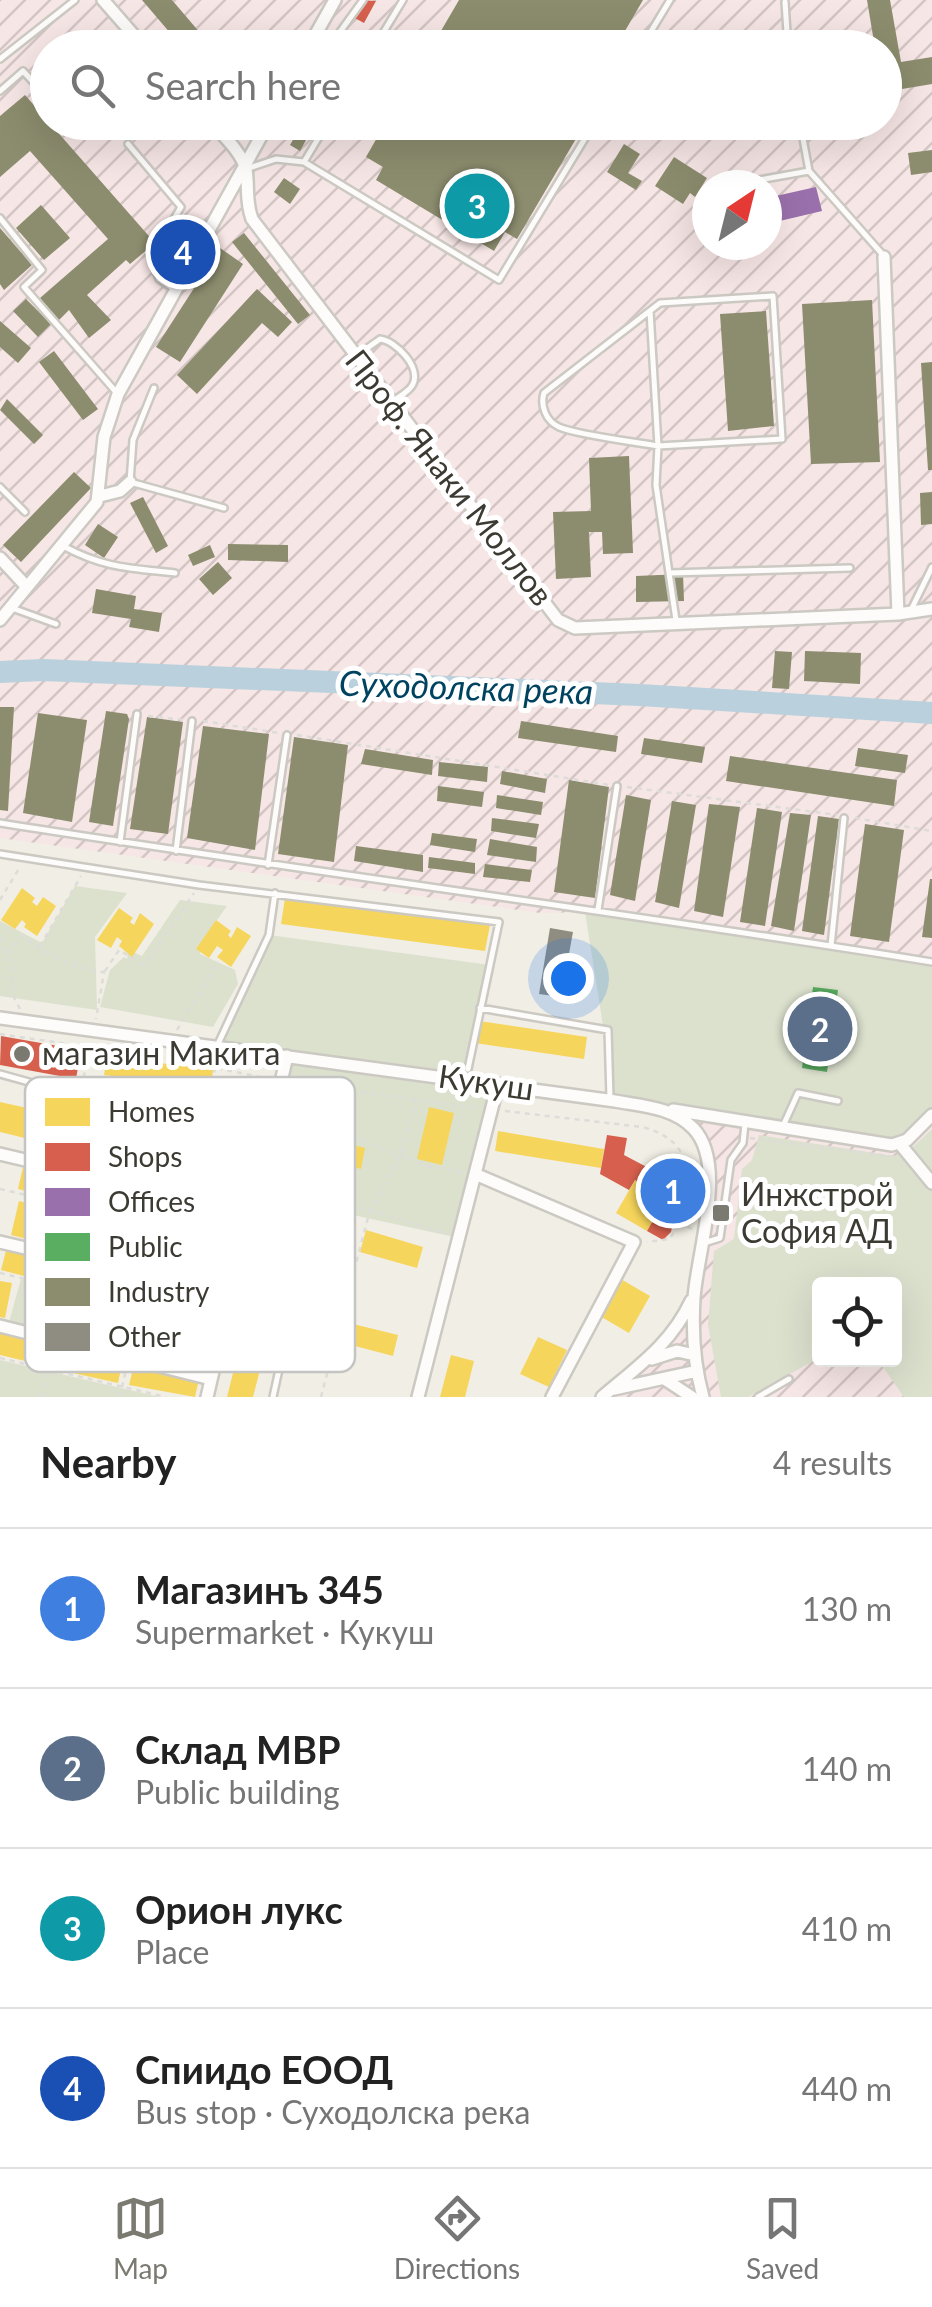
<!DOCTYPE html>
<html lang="en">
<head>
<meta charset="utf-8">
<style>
  body { margin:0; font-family:Lato,sans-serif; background:#f6f6f6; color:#222 }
  .controls { position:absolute; right:30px; bottom:30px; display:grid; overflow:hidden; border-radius:10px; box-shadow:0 10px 40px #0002 }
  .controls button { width:90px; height:90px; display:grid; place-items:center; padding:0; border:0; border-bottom:2px solid #e0e0e0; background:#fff; color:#222; font:50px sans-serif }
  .compass { position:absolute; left:692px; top:170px; width:90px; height:90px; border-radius:50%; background:#fff; box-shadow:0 10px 40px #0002; rotate:35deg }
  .you { position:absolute; left:568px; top:978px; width:35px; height:35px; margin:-25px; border:8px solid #fff; border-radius:50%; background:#1a73e8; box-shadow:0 0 0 15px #1a73e833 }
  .badge { display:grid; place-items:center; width:65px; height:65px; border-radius:50%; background:#7b7a71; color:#fff; font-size:32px; font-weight:700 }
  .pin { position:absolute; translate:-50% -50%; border:5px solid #fff; box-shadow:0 2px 10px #0006 }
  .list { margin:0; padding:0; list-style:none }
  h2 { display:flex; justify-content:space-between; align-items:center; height:130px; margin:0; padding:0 40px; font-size:42px }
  h2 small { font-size:32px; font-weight:400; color:#767676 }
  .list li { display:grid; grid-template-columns:65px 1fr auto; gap:30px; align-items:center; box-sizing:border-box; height:160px; padding:0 40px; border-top:2px solid #e0e0e0 }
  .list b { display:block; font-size:38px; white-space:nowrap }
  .list p { margin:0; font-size:32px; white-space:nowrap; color:#767676 }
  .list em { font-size:32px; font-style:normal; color:#767676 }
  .icon { flex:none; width:55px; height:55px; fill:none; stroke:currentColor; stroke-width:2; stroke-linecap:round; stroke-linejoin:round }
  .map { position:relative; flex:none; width:932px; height:1397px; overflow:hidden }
  .search { position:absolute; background:#fff; box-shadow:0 10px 40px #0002; left:30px; right:30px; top:30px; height:110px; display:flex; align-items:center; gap:25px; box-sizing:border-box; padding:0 35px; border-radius:55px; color:#767676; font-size:38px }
  .sheet { height:770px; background:#fff }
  nav { display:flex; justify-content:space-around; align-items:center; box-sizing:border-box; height:140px; border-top:2px solid #e0e0e0; background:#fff; font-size:28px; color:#767676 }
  nav a { display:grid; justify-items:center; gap:5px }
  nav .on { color:#7b7a71 }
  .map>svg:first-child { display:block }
  .industrial { fill:url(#industrial-furrows); fill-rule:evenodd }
  .green { fill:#dce1ce }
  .homes { fill:#f6d55c }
  .shops { fill:#d6604d }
  .offices { fill:#9970ab }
  .public { fill:#5aae61 }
  .industry { fill:#8c8c6e }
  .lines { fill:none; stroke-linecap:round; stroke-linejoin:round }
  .river { stroke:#bad1dd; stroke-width:22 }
  .building { fill:#8f8c82 }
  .lane-casing { stroke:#cbc9c2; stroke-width:10 }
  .street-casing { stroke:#cbc9c2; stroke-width:16 }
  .path { stroke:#dddcd9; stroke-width:2.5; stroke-dasharray:5 5; stroke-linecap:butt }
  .lane { stroke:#fdfcfb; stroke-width:5 }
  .street { stroke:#fdfcfb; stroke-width:11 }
  .poi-dot { fill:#7b7a71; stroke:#fff; stroke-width:4 }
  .labels { text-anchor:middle; stroke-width:10; stroke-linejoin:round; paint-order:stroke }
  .street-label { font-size:32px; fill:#3c3b33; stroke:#fff }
  .poi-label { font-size:32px; fill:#3c3b33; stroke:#fff; text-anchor:start }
  .water-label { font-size:35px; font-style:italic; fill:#004360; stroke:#fff }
  .key { fill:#fff; stroke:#c4c4c2; stroke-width:2.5 }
  .key-label { font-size:28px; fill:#3c3b33 }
</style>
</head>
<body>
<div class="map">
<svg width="932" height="1397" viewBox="0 0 932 1397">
  <defs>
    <pattern id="industrial-furrows" width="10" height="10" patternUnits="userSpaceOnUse" patternTransform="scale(2.5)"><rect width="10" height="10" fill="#f6e6e5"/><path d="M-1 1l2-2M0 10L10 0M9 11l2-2" fill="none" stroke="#d4c6c5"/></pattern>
  </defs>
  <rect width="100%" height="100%" fill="#f1eee5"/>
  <path class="industrial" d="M0,0H932V966L585,912L540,913L0,838ZM48,48H884V122H48ZM707,185H767V245H707Z
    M932,1115V1397H602L663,1346L694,1292L709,1158L680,1118ZM820,1284H894V1360H820Z"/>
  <path class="green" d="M75,886L127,893L95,937L97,1010L0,996V921L42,943Z
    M180,900L227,906L204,938L200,954L235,970L238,984L213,1027L100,1007L110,970L124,957L127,959L129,950L142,956Z
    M585,912L932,967V1115L900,1144L615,1101Z
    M269,935L490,965L466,1079L498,1084L459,1238L316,1207L310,1227L249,1213L287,1056L217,1046Z
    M932,1129V1397H904L878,1360H894V1284H820L819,1358L748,1397H721L708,1325L714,1251L734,1239L742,1169L752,1160L759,1135L894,1156L913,1147Z
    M21,1279L211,1324L198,1372L9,1322Z
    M0,1360L160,1397H0Z"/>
  <path class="homes" d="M22,888L35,898L32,902L37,906L43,897L56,906L37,936L24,927L26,924L22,920L15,929L1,920Z
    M285,898L490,925L485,951L281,924Z
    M119,908L133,918L130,922L134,925L140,913L154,924L132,957L119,946L122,941L117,937L111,948L97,940Z
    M216,920L231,931L228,935L231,938L237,927L251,936L231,967L217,957L223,950L217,946L209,958L196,949Z
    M479,1021L587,1037L584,1059L475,1043Z
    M107,1056L213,1070L211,1089L104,1075Z
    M0,1102L68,1117L60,1154L32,1148L33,1140L0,1132Z
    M429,1107L454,1113L442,1165L417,1159Z
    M293,1130L365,1148L361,1169L290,1151Z
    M498,1131L604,1149L601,1168L495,1151Z
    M23,1167L88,1184L82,1206L18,1189Z
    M635,1180L666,1198L647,1231L616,1213Z
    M19,1201L35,1205L27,1239L11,1235Z
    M366,1230L423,1247L417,1268L360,1252Z
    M7,1247L68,1263L62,1286L1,1270Z
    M619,1278L650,1296L629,1333L598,1315Z
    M0,1281L12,1283L5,1318L0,1317Z
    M341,1321L398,1335L393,1356L336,1341Z
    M0,1331L48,1343L42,1365L0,1355Z
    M538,1337L567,1350L549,1387L520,1374Z
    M60,1346L123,1360L118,1383L55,1369Z
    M451,1355L474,1361L465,1397H440Z
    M236,1361L261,1366L253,1397H227Z
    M134,1365L199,1379L195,1397L129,1385Z"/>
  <path class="shops" d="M358,0L376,1L364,23L349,15Z
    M1,1036L81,1050L76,1079L0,1065Z
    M607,1135L627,1138L624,1155L675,1182L671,1189L677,1194V1204L671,1232L663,1240L647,1231L666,1198L635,1180L629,1190L600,1174Z"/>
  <path class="offices" d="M816,187L822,211L767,224V198Z"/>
  <path class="public" d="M813,987L838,990L827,1072L802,1068Z"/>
  <path class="industry" d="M142,0H172L213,48H183Z
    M459,0H643L615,48H431Z
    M867,0H890L901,62L932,57V84L902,89L899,76L884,78V48H875Z
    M25,95L155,243L130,264L126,260L87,295L111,320L89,338L69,310L59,320L40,298L108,239L30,151L0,177V116Z
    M303,122H316L300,151L290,145Z
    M386,122H570L566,130L577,137L517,239L505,232L494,251L376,180L383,167L366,157Z
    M624,144L640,154L628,173L642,181L636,190L607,172Z
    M932,150V172L911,175L908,153Z
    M674,157L707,178L695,197L690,193L683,204L655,186Z
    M284,178L300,189L290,204L274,192Z
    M41,205L70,238L44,260L16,228Z
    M0,228L32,265L4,290L0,284Z
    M244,233L310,315L298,324L232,242Z
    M220,248L243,264L180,362L156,347Z
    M257,289L292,322L278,337L262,323L197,394L177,375Z
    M26,299L51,324L38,337L13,311Z
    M872,300L880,462L811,464L802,304Z
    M766,311L774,426L728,431L720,314Z
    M0,321L31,348L18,363L0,347Z
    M54,351L98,409L83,420L39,362Z
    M932,362V470H928L921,363Z
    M7,399L43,435L34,444L0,410Z
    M629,456L633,553L603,554L602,532H589L591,577L556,579L553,512L591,511L589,458Z
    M74,472L91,488L21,562L3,545Z
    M932,492V524L921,525L920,493Z
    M143,497L168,546L156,553L130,503Z
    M98,524L118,537L104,558L85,545Z
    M228,544L288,545V562L228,560Z
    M210,545L215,557L193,566L188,555Z
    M218,562L232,578L213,595L199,579Z
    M683,574L684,601L636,602V576Z
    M96,589L136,596L134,609L162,613L159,632L129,627L131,619L92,613Z
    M775,651L792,652L789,689L772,688Z
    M805,651L861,653L860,684L804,681Z
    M0,707H14L8,811L0,810Z
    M106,711L127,714L129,719L113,826L89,822Z
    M38,713L87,720L72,822L23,813Z
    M147,717L183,722L168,834L130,829Z
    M521,721L618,736L616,752L518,738Z
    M203,726L269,734L255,850L187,838Z
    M294,737L348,745L334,862L278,854Z
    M644,738L705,747L702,763L641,754Z
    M858,748L908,755L905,773L855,766Z
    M365,749L433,760L432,775L361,764Z
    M730,756L897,780L894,806L726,781Z
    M439,762L488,767L487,782L438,776Z
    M502,771L547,779L545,793L500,784Z
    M569,780L609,787L595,898L554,892Z
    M438,786L484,792L482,807L437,801Z
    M497,795L543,802L541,815L496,808Z
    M626,795L651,800L635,901L610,895Z
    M672,801L696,805L679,908L655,902Z
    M709,804L740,807L723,917L694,911Z
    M757,808L782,812L765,926L740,922Z
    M790,813L811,815L794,931L771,926Z
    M818,816L839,819L824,935L802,931Z
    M492,818L539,824L536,838L491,831Z
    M865,824L904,830L889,942L850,936Z
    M432,833L477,839L475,852L430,845Z
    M490,839L537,847L536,862L487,855Z
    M356,846L423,855V872L354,861Z
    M429,857L475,863V874L428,868Z
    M485,864L532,870L530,882L483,877Z
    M930,879H932V938L922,937Z"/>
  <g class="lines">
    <path class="river" d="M0,672L43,670L640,695L932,713"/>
  </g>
  <path class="building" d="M550,928L573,932L561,997L539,994Z"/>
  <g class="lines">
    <defs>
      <path id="lane" d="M785,2L788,48
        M645,41L666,48
        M313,43L337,36L363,0
        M374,48L403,0
        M641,48L670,0
        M0,59L75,0
        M0,91L23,71L48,98
        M128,144L181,207L151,258L159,279L174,289
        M304,162L328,122
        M246,169L276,159L304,162L499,280L595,122
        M809,171L883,255
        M742,183L809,171L800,122
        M0,218L42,270L24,287L116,392
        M650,311L658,446C636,442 577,435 559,427C546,421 540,406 544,393L660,303L773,296L782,439L658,446L656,485L676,620
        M356,356L380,339C396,341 421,367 413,384C410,391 400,396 393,401
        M154,388L133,440L130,482L224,508
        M0,487L25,512
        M63,546C104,568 129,568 175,573
        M669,573L850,568
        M12,608L56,624
        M911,610L932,567
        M0,823C310,872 622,912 932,962
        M120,842L137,714
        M176,851L192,721
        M0,854L199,885L499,922L468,1069
        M268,865L287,735
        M598,910L617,786
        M831,946L844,818
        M480,1008L608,1030L610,1098
        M217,1046L269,935L275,893
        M0,1074L47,1087
        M783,1126L798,1093L838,1101
        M252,1214L310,1227L273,1397
        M704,1243L720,1238L731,1160L743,1143L745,1124
        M758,1397L789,1379"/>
      <path id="street" d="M103,0L145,48
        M308,48L335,0
        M211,122C223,136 242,152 246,170C249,187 245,200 252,219L558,620L575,628L898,614L932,609
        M884,257L898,614
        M100,496L120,491L130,482
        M0,558L26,586
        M0,620L97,502L104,437L118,394L269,122
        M0,1018L615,1101C642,1106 672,1107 693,1128C728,1164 697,1252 694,1298C692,1332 694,1365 703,1397
        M673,1110L892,1145L907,1140L932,1115
        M900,1144L932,1183
        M0,1154L249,1213
        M475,1174L634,1242L552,1397
        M0,1242L231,1296
        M0,1326L211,1379
        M652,1359L677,1351L695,1355
        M666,1380L692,1397
        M614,1389L697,1371
        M207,1397L287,1056
        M418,1397L498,1084
        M602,1397C637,1367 671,1344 691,1301"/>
    </defs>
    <use href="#lane" class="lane-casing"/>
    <use href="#street" class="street-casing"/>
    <path class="path" d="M148,716L185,720
      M203,721L279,733
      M297,735L610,785
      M627,787L837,815
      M855,818L932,831
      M0,900L20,867
      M0,937L5,954
      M40,946L81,876
      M105,971L119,950L145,965L194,893
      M20,1009L11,992L12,965L6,956L22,936C46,953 75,970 104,972L96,1019
      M177,1030L218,961
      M0,1034L182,1061L270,1079
      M292,1083L478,1108
      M54,1089C90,1100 131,1122 169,1121C201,1120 237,1101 266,1088
      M505,1111L642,1127C702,1142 695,1195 670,1239L647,1242
      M207,1112L217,1057
      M284,1122L359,1139L428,1166L464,1172
      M750,1138L896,1157
      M64,1155L91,1047
      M172,1182L189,1116
      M0,1189L233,1242
      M312,1216L315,1201L370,1210L447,1234
      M678,1224L693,1229
      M79,1249L94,1189
      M151,1264L166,1204
      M0,1273L212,1323
      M61,1327L74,1272
      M131,1347L146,1287
      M0,1358L166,1397
      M42,1397L54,1354
      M120,1397L126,1369
      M321,1397L370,1210L401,1154L416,1101"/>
    <use href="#lane" class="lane"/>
    <use href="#street" class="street"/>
  </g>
  <g class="poi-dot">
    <circle cx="22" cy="1054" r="10"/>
    <rect x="711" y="1203" width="20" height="20" rx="5"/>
  </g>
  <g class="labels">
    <g class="street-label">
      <text transform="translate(449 478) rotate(52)" y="11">Проф. Янаки Моллов</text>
      <text transform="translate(486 1083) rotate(8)" y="11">Кукуш</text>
    </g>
    <g class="poi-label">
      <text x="42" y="1065">магазин Макита</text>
      <text x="741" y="1206">Инжстрой<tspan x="741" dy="37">София АД</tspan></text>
    </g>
    <g class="water-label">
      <text transform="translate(466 688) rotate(2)" y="12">Суходолска река</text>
    </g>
  </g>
  <rect x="25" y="1077" width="330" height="295" rx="15" class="key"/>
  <rect x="45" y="1098" width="45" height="28" fill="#f6d55c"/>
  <rect x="45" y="1143" width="45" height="28" fill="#d6604d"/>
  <rect x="45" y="1188" width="45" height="28" fill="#9970ab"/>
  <rect x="45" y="1233" width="45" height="28" fill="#5aae61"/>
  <rect x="45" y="1278" width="45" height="28" fill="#8c8c6e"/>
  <rect x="45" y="1323" width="45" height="28" fill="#8f8c82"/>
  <g class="key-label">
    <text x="108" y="1122">Homes</text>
    <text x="108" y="1167">Shops</text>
    <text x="108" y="1212">Offices</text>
    <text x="108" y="1257">Public</text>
    <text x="108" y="1302">Industry</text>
    <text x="108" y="1347">Other</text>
  </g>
</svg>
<div class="controls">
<button><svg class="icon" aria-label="locate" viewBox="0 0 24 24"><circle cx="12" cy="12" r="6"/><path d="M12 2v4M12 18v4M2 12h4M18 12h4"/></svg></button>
</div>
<svg class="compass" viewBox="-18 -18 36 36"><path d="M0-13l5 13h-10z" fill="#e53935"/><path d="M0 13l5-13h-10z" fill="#767676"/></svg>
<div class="you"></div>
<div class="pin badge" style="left:673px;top:1191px;background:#3f7fe0">1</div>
<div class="pin badge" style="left:820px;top:1029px;background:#5c6f8a">2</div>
<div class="pin badge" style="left:477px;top:206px;background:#0f9aa8">3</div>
<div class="pin badge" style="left:183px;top:252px;background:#1a4fb4">4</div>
<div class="search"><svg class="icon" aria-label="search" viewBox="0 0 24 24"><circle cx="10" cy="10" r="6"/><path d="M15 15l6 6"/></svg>Search here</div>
</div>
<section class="sheet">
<h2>Nearby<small>4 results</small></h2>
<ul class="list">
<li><span class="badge" style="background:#3f7fe0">1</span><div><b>Магазинъ 345</b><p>Supermarket · Кукуш</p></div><em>130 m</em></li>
<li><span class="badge" style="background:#5c6f8a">2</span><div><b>Склад МВР</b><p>Public building</p></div><em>140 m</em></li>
<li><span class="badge" style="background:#0f9aa8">3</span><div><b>Орион лукс</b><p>Place</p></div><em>410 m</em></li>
<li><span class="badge" style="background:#1a4fb4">4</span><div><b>Спиидо ЕООД</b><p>Bus stop · Суходолска река</p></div><em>440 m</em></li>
</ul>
</section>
<nav>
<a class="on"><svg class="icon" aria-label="map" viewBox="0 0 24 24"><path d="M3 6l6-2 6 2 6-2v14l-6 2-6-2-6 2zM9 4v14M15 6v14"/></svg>Map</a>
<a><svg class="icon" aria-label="directions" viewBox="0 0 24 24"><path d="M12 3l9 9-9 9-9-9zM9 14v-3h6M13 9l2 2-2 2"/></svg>Directions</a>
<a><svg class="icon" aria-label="saved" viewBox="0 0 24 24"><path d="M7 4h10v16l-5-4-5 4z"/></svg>Saved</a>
</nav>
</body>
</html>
